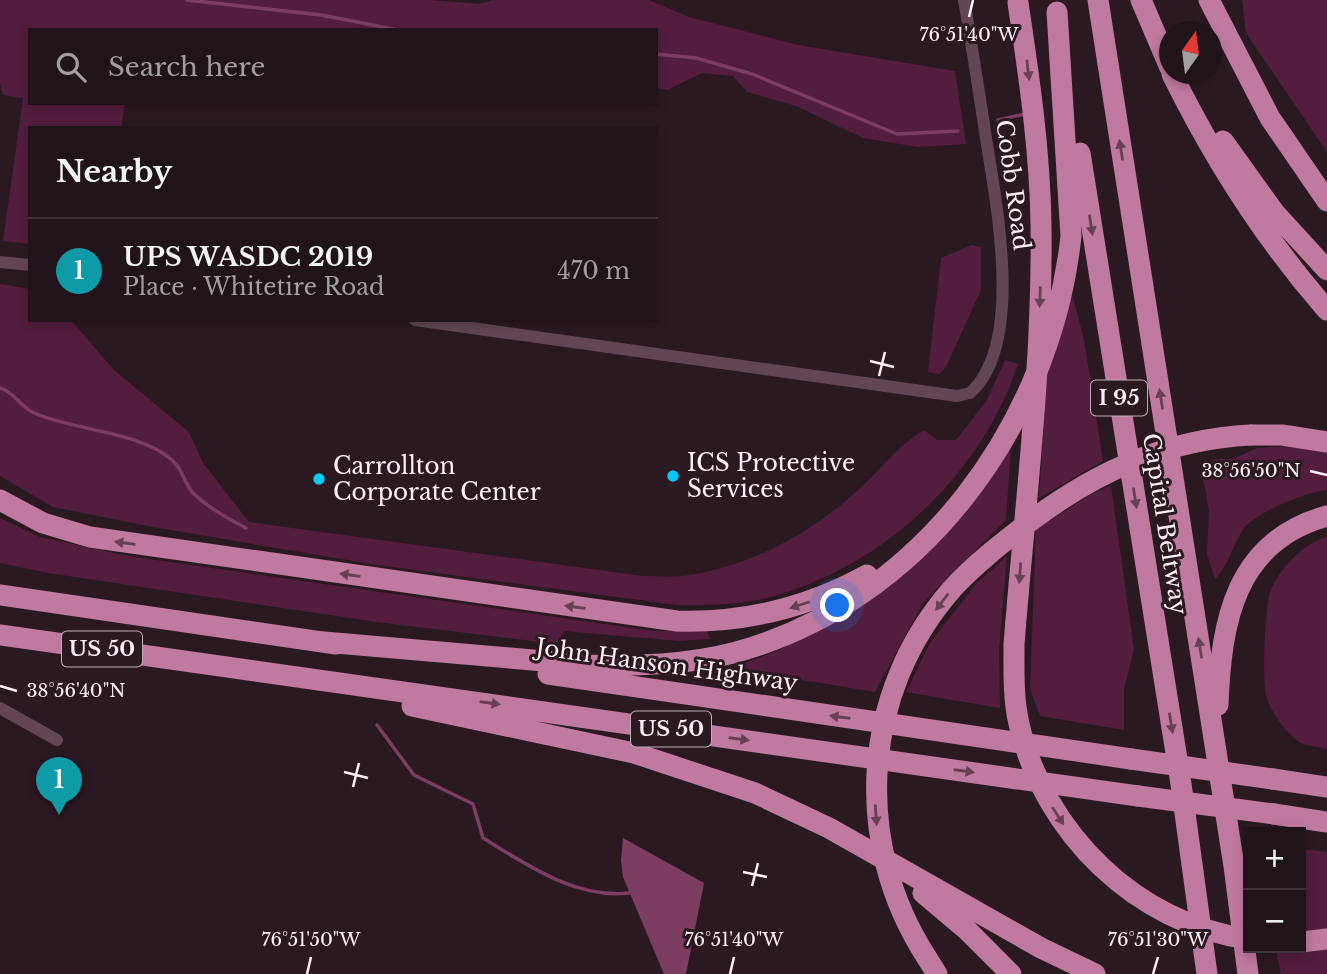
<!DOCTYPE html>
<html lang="en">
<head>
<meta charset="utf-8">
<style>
  body { margin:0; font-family:"Libre Baskerville",serif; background:#281c23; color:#f1f3f6 }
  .controls { position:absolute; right:21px; bottom:21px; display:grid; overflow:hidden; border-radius:0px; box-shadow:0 4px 10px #0003 }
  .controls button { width:63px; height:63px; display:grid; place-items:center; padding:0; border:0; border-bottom:2px solid #3d3239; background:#20131a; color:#f1f3f6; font:35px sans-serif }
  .compass { position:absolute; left:1159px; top:21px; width:63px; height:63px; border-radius:50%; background:#20131a; box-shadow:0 4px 10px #0003; rotate:14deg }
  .you { position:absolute; left:838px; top:606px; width:24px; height:24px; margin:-18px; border:5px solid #fff; border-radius:50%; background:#1a73e8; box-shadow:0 0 0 10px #1a73e833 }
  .badge { display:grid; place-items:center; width:46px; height:46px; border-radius:50%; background:#04cbf9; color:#fff; font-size:23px; font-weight:700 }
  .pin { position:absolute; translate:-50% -58px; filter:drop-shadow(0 2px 4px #0008) }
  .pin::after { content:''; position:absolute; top:37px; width:24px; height:21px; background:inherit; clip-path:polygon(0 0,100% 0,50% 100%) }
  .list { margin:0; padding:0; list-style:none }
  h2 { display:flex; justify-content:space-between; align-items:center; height:91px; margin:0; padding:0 28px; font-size:30px }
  h2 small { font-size:23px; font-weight:400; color:#a29ea2 }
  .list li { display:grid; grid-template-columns:46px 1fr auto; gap:21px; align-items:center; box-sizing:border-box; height:105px; padding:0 28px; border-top:2px solid #3d3239 }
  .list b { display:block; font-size:26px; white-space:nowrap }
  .list p { margin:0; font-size:23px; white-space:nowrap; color:#a29ea2 }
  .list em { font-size:23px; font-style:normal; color:#a29ea2 }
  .icon { flex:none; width:38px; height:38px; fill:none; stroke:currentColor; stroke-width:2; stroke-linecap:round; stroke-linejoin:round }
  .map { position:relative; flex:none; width:1327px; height:974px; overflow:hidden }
  .search { position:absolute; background:#20131a; box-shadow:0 4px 10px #0003; left:28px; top:28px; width:630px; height:77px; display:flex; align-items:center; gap:18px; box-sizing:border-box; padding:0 24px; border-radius:0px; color:#a29ea2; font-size:26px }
  .panel { position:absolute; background:#20131a; box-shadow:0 4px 10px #0003; left:28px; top:126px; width:630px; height:196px; border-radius:0px }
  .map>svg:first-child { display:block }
  .green { fill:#531d3d }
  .water { fill:#7d3d61 }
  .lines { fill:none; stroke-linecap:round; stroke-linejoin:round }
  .stream { stroke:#7d3d61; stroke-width:3.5 }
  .minor { stroke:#634655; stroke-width:12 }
  .motorway { stroke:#c07a9f; stroke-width:21 }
  .motorway-bridge { stroke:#c07a9f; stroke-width:21 }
  .oneway { fill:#674054 }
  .ticks { fill:none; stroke:#fceff5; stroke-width:2.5 }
  .poi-dot { fill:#04cbf9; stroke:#2b1922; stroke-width:2.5 }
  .labels { text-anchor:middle; stroke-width:6; stroke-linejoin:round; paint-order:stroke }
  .shield { fill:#2b1922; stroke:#bdafb6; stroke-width:2 }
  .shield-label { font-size:21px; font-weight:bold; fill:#fceff5 }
  .street-label { font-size:23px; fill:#fceff5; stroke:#2b1922 }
  .poi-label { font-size:23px; fill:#fceff5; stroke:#2b1922; text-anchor:start }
  .ticks-label { font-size:18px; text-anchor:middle; fill:#fceff5; stroke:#2b1922; stroke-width:6; stroke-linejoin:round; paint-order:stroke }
</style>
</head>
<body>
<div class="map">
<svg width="1327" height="974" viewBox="0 0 1327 974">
  <rect width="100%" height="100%" fill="#2b1922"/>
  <path class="green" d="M0,0H430L480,4L492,0H649L689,17L798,45L955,71L966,144L918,147L863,138L796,106L747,92L733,76L702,73L667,90L656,88V30H30V103H125L121,128H30V244L3,241L23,98L3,95L0,83Z
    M1242,0H1327V152L1246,33Z
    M972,245L981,247V290L946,367L940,374L928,372L941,258Z
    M0,284L30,289V320H71L114,370L189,432L203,463L249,522L642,576C657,576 675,578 690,575C752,565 810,534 857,491C880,471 898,445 924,430L937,440H956L987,400L1005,360L1018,364C981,476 882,568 767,598C738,605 707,605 677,605L377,565L153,527L53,507L0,476Z
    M1072,294L1084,340L1103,461L1039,498L1048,358L1066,295Z
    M1011,445L1006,520L923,603L875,692L731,668L777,651L820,628L942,533L985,487Z
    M1286,446L1327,451V490C1308,491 1255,513 1244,528C1232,545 1230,564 1215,579L1207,554L1209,510L1202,473L1205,464L1214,459H1233L1257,448Z
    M1111,486L1134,650L1124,689V730L1040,716L1030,689L1036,529L1093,493Z
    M0,518L40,537L128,556L654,631H707L710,639L679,641L564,631L556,644L377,622L48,573L0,563Z
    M1327,537V749C1319,747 1308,746 1301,743C1287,736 1269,709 1266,695C1262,677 1265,609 1270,592C1278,570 1305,542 1327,537Z
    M1007,556L999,650L1000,708L906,692L930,643L975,585Z
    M1301,849L1327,852V974H1281L1275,948H1301Z"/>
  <path class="water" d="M623,838L704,883L686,974H664L623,877L621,860Z"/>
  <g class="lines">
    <path class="stream" d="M187,0L321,15L398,30
      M656,54L696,58L752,74L897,134L958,131
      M998,120L1025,114
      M0,388C15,393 21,407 34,413C76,431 138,431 172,460C182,468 184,482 192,492C207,507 227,518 246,528
      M377,725L414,775L473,804L483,838C527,865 576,899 629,893"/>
    <path class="minor" d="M0,262L30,265
      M415,320L957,396L970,393C1025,344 996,203 986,138C979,92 972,46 964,0
      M0,708L57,740"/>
    <path class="motorway" d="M1098,0L1234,866L1248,974
      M1141,0L1170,68
      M1209,0L1270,118L1327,201
      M1172,74C1214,159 1264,238 1327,310
      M1223,141L1274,212L1327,270
      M1080,153L1181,784L1207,974
      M1251,435H1282L1327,442
      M0,500L43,523L90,537L677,621C745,623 807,608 867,575
      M0,595L336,644
      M0,635L1138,796
      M324,642L590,665C637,666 686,665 733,653C921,603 1051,424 1071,236L1057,12
      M548,674L1131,759
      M1218,705C1221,622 1235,541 1327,516
      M412,706L634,753L755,793L829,828L1041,948L1095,974
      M1273,779L1327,787
      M1274,814L1327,822
      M923,893L968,931L1011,974
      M1301,942L1327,939
      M927,958L937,974"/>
    <path class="motorway-bridge" d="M1018,3C1029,76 1040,150 1041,225C1043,364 1025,505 1014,644C1014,671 1013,698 1019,724C1044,833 1137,924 1248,939
      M1131,759L1273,779
      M1138,796L1274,814
      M927,958C852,843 861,693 952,589C975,564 1002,543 1028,523C1095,472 1167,439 1251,435"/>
  </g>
  <defs><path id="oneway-solid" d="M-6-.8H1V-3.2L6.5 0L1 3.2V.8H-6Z" transform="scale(1.75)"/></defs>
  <g class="oneway">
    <use href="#oneway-solid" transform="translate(1028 70) rotate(83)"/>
    <use href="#oneway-solid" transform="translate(1121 150) rotate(-99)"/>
    <use href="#oneway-solid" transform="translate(1091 225) rotate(81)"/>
    <use href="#oneway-solid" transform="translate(1040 297) rotate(92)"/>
    <use href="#oneway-solid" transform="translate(1161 399) rotate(-99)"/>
    <use href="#oneway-solid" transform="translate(1135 498) rotate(81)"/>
    <use href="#oneway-solid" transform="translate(125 543) rotate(-172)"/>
    <use href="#oneway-solid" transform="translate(1020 573) rotate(94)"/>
    <use href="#oneway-solid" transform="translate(350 575) rotate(-172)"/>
    <use href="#oneway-solid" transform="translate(942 602) rotate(127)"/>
    <use href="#oneway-solid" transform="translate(800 605) rotate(162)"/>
    <use href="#oneway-solid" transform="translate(575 607) rotate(-172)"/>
    <use href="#oneway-solid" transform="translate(1200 648) rotate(-99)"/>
    <use href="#oneway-solid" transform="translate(490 703) rotate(8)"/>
    <use href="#oneway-solid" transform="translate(840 717) rotate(-172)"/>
    <use href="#oneway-solid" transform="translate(1171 723) rotate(81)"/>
    <use href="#oneway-solid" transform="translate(739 739) rotate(8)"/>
    <use href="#oneway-solid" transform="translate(964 771) rotate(8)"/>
    <use href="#oneway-solid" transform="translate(876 815) rotate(86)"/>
    <use href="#oneway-solid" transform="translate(1058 816) rotate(57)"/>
  </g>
  <path class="ticks" d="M969,17L973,0M870,361L894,367M879,376L885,352M1310,471L1327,475M0,686L17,691M344,772L368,778M353,787L359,763M743,872L767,877M752,886L758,863M307,974L311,957M730,974L734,957M1153,974L1158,957"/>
  <g class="poi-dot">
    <circle cx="673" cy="476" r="7"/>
    <circle cx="319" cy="479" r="7"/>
  </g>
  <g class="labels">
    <g class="shield">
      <rect x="1091" y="380.5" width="56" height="35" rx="5"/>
      <rect x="62" y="631.5" width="80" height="35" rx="5"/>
      <rect x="631" y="711.5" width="80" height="35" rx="5"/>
    </g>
    <g class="shield-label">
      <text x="1119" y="405">I 95</text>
      <text x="102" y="656">US 50</text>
      <text x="671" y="736">US 50</text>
    </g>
    <g class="street-label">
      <text transform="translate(1013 185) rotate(82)" y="8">Cobb Road</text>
      <text transform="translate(1165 524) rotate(81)" y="8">Capital Beltway</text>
      <text transform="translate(667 665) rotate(8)" y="8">John Hanson Highway</text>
    </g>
    <g class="poi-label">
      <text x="687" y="471">ICS Protective<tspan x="687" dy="26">Services</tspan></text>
      <text x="333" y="474">Carrollton<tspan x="333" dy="26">Corporate Center</tspan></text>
    </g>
  </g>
  <g class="ticks-label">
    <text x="969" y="41">76°51'40"W</text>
    <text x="1251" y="477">38°56'50"N</text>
    <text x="76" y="697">38°56'40"N</text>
    <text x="311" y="946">76°51'50"W</text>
    <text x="734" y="946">76°51'40"W</text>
    <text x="1158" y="946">76°51'30"W</text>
  </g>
</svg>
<div class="controls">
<button>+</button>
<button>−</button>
</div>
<svg class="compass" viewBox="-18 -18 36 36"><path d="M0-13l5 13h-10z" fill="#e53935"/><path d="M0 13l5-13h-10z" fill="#a29ea2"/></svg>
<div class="you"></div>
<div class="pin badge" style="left:59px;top:815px;background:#0f9aa8">1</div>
<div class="search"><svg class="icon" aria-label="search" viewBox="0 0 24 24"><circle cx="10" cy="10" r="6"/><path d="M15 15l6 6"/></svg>Search here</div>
<section class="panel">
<h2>Nearby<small></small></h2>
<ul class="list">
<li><span class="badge" style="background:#0f9aa8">1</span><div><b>UPS WASDC 2019</b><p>Place · Whitetire Road</p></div><em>470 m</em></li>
</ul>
</section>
</div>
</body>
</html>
